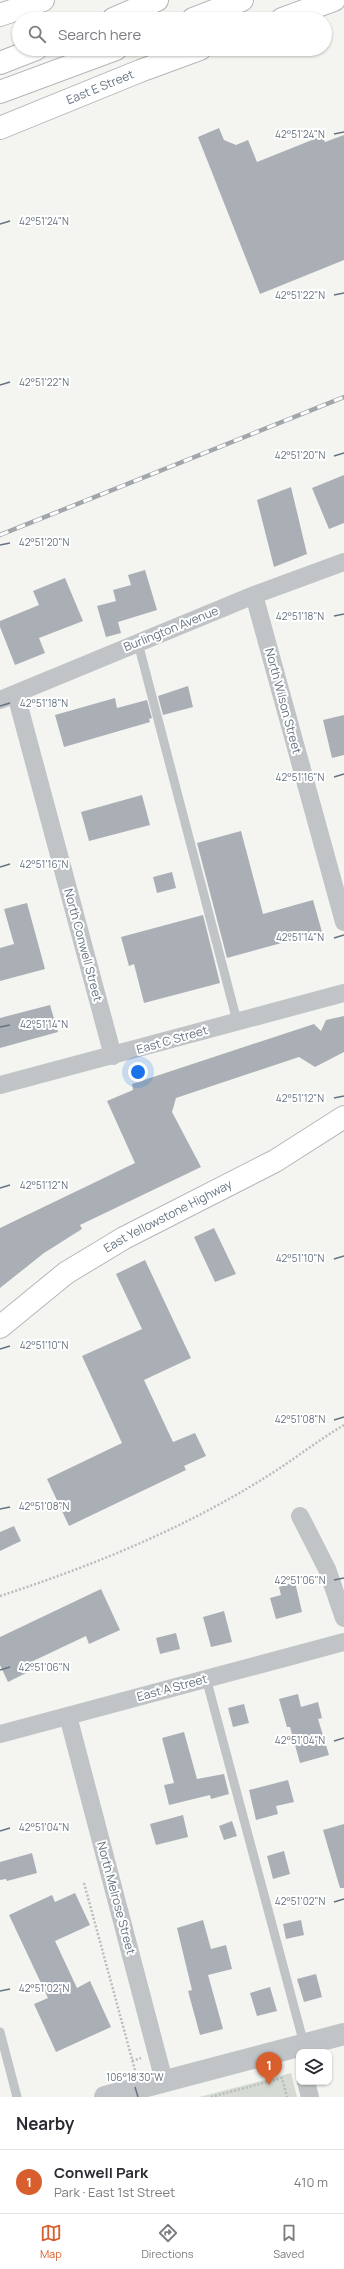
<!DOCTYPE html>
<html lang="en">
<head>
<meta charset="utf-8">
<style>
  body { margin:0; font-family:Manrope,sans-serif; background:#f2f2f3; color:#2b2b33 }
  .controls { position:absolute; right:12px; bottom:12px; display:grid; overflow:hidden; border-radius:8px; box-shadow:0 1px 3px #0004 }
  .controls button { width:36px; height:36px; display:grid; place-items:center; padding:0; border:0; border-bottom:1px solid #e1e1e2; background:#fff; color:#2b2b33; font:20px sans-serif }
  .you { position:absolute; left:138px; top:1072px; width:14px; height:14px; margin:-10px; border:3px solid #fff; border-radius:50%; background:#1a73e8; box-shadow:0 0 0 6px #1a73e833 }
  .badge { display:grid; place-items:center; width:26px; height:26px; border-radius:50%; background:#d85f2d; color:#fff; font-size:13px; font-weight:700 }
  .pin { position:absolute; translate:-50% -33px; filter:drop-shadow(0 1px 2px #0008) }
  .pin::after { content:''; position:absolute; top:21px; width:14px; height:12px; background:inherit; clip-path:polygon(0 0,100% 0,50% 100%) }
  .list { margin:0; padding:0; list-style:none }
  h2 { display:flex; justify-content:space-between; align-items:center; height:52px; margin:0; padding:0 16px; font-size:17px }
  h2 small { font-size:13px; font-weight:400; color:#7c7c81 }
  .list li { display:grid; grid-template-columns:26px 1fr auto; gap:12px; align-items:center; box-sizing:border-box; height:64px; padding:0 16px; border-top:1px solid #e1e1e2 }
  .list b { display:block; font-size:15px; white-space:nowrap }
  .list p { margin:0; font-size:13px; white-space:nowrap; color:#7c7c81 }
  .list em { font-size:13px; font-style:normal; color:#7c7c81 }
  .icon { flex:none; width:22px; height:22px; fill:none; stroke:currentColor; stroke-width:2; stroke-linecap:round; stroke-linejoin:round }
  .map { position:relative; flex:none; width:344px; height:2097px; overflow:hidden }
  .search { position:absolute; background:#fff; box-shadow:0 1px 3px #0004; left:12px; right:12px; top:12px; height:44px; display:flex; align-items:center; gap:10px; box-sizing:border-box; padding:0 14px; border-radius:22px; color:#7c7c81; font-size:15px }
  .sheet { height:116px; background:#fff }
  nav { display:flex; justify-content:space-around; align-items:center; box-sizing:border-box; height:56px; border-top:1px solid #e1e1e2; background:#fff; font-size:11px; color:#7c7c81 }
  nav a { display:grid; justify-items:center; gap:2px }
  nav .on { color:#d85f2d }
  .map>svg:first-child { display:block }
  .green { fill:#d5dbd2 }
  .building { fill:#a9afb5 }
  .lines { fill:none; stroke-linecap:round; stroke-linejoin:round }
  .secondary-casing { stroke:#b3b7bb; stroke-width:24 }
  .primary-casing { stroke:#b3b7ba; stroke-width:24 }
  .motorway-casing { stroke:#b3b6b9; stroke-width:24 }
  .path { stroke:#babcbe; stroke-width:2.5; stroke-dasharray:2 2; stroke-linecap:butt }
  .service { stroke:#c0c4c7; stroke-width:9 }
  .minor { stroke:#c0c4c7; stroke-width:18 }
  .tertiary { stroke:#c0c4c7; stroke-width:22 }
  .secondary { stroke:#fff; stroke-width:22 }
  .primary { stroke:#fff; stroke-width:22 }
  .motorway { stroke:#fff; stroke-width:22 }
  .rail-casing { stroke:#a1a6ab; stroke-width:4.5 }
  .rail { stroke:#fff; stroke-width:3; stroke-dasharray:9; stroke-linecap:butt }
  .ticks { fill:none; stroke:#657380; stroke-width:1.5 }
  .labels { text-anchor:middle; stroke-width:4; stroke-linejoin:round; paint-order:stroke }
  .street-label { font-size:12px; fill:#657380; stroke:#fff }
  .ticks-label { font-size:10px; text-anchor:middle; fill:#657380; stroke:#fff; stroke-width:4; stroke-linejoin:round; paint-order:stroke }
</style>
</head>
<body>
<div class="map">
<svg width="344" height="2097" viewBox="0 0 344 2097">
  <rect width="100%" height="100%" fill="#f4f5f1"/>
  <path class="green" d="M291,2073L297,2097H199Z"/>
  <path class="building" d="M219,128L224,140L236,145L248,140L257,162L322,136L325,142L344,135V260L260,294L198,137Z
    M344,475V523L329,529L312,488Z
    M291,487L307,554L274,567L257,500Z
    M145,570L157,610L118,622L121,633L106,637L97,606L116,601L113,590L131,585L128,575Z
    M65,578L83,621L39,638L45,653L15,665L0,627V621L39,605L33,591Z
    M188,686L193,707L163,715L158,696Z
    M115,698L117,708L147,700L152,718L149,719L150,722L64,747L55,715Z
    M344,715V755L332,758L323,720Z
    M142,795L150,825L89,841L81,812Z
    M241,831L263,914L313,900L322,932L227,958L197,843Z
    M172,872L176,888L157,893L153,877Z
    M27,903L45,969L0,981V948L14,944L4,909Z
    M203,915L220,983L144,1003L134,964L129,966L121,937Z
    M50,1005L58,1032L0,1048V1018Z
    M344,1016V1052L315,1067L299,1057L176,1098L172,1112L201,1167L80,1225L82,1229L44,1253L0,1288V1228L135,1163L107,1101L133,1090L132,1084L314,1024L321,1031L326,1020Z
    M214,1228L236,1274L215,1282L194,1237Z
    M145,1260L191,1358L144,1380L173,1442L195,1433L206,1456L184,1466L186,1470L69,1526L47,1479L122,1443L82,1356L142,1329L116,1274Z
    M14,1526L21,1541L0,1551V1532Z
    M295,1582L302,1612L276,1619L270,1598L281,1595L279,1587Z
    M101,1589L120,1630L89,1644L86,1636L31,1662L34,1669L8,1682L0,1665V1637Z
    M224,1611L232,1642L211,1647L203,1617Z
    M176,1633L180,1649L160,1654L156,1638Z
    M298,1694L301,1707L318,1702L322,1718L318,1719L329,1755L300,1763L290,1727H287L279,1699Z
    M244,1704L249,1723L233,1727L228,1708Z
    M184,1732L197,1779L224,1774L229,1794L211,1799L210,1795L169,1805L164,1785L174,1783L162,1738Z
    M288,1780L294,1802L276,1806L278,1814L256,1820L249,1790Z
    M183,1815L188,1837L156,1845L150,1824Z
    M232,1821L237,1836L224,1840L219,1826Z
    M344,1824V1888H340L323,1830Z
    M284,1851L290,1874L273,1879L267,1856Z
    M32,1853L37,1873L7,1881L6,1879L0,1880V1862Z
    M75,1893L90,1925L55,1941L77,1988L90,1981L111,2027L56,2052L34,2004L48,1998L9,1915L52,1895L55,1902Z
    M203,1920L211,1949L226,1945L232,1969L208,1975L223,2029L200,2035L188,1991L192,1990L177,1928Z
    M301,1920L304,1935L286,1939L283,1924Z
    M316,1974L322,1997L304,2002L297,1979Z
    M270,1987L277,2011L257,2016L250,1993Z"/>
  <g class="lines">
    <defs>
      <g id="secondary">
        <path d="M0,15L43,0"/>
        <path d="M282,19L334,0"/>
        <path id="s1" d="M0,128L140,71L200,49"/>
      </g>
      <g id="primary">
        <path id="s2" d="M0,1327L66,1273L124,1238L275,1161L344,1117"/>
      </g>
      <path id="motorway" d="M113,19L157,0
        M193,19L242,0
        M0,63L36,49
        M0,92L116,49"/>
    </defs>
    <use href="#secondary" class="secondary-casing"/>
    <use href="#primary" class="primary-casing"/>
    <use href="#motorway" class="motorway-casing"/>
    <path class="path" d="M0,1596C92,1566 183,1529 266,1477C292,1461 317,1441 344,1425
      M84,1883L135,2070
      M132,2061L141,2058
      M211,2097L282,2078L287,2097"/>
    <path class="service" d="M138,643L237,1021
      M206,1678L304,2044
      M0,2032L17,2097"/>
    <path class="minor" d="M254,595L344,922
      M16,695L113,1056
      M0,700L254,595L344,562
      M0,1085L344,993
      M300,1516L327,1569L344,1618
      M68,1716L164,2081
      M0,1734L344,1642
      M306,2082L310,2097"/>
    <path class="tertiary" d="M105,2097L344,2034"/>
    <use href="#secondary" class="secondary"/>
    <use href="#primary" class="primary"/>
    <use href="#motorway" class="motorway"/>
    <defs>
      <path id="rail" d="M0,535L344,397"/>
    </defs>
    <use href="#rail" class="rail-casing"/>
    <use href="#rail" class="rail"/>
  </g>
  <path class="ticks" d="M334,134L344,132M0,224L10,221M334,295L344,293M0,385L10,382M334,456L344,453M0,545L10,543M334,616L344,614M0,706L10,703M334,777L344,774M0,867L10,864M334,938L344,935M0,1027L10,1025M334,1098L344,1096M0,1188L10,1185M334,1259L344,1256M0,1349L10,1346M334,1420L344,1417M0,1509L10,1507M334,1580L344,1578M0,1670L10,1667M334,1741L344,1738M0,1831L10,1828M334,1902L344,1899M0,1991L10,1989M135,2087L138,2097"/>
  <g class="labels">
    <g class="street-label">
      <text dy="4" stroke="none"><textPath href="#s1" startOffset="108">East E Street</textPath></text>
      <text transform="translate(171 629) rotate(-22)" y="4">Burlington Avenue</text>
      <text transform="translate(283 701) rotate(75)" y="4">North Wilson Street</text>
      <text transform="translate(83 945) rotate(75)" y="4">North Conwell Street</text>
      <text transform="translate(172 1040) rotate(-16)" y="4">East C Street</text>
      <text dy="4" stroke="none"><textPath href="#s2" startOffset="202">East Yellowstone Highway</textPath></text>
      <text transform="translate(172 1688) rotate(-15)" y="4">East A Street</text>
      <text transform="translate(116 1898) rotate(75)" y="4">North Melrose Street</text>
    </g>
  </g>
  <g class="ticks-label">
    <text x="300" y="138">42°51'24"N</text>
    <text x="44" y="225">42°51'24"N</text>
    <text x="300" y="299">42°51'22"N</text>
    <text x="44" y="386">42°51'22"N</text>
    <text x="300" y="459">42°51'20"N</text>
    <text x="44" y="546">42°51'20"N</text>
    <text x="300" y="620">42°51'18"N</text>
    <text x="44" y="707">42°51'18"N</text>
    <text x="300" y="781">42°51'16"N</text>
    <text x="44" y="868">42°51'16"N</text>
    <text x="300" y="941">42°51'14"N</text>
    <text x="44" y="1028">42°51'14"N</text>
    <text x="300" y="1102">42°51'12"N</text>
    <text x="44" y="1189">42°51'12"N</text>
    <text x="300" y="1262">42°51'10"N</text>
    <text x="44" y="1349">42°51'10"N</text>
    <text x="300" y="1423">42°51'08"N</text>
    <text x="44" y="1510">42°51'08"N</text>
    <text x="300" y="1584">42°51'06"N</text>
    <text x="44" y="1671">42°51'06"N</text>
    <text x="300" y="1744">42°51'04"N</text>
    <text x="44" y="1831">42°51'04"N</text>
    <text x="300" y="1905">42°51'02"N</text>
    <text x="44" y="1992">42°51'02"N</text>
    <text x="135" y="2081">106°18'30"W</text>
  </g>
</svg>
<div class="controls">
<button><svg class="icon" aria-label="layers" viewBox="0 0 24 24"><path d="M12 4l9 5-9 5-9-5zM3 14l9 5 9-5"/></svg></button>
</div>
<div class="you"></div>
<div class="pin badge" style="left:269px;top:2085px">1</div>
<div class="search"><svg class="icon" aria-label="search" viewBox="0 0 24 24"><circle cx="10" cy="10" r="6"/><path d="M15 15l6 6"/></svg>Search here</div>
</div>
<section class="sheet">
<h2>Nearby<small></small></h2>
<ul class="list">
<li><span class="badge">1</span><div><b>Conwell Park</b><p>Park · East 1st Street</p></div><em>410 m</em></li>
</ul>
</section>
<nav>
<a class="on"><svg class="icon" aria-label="map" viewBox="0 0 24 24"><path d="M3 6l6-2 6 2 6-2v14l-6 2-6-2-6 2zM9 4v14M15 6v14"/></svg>Map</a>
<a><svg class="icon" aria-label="directions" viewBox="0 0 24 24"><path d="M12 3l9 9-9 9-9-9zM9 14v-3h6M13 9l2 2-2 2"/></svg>Directions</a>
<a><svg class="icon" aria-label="saved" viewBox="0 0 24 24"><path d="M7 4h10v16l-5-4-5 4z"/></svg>Saved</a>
</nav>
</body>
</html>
